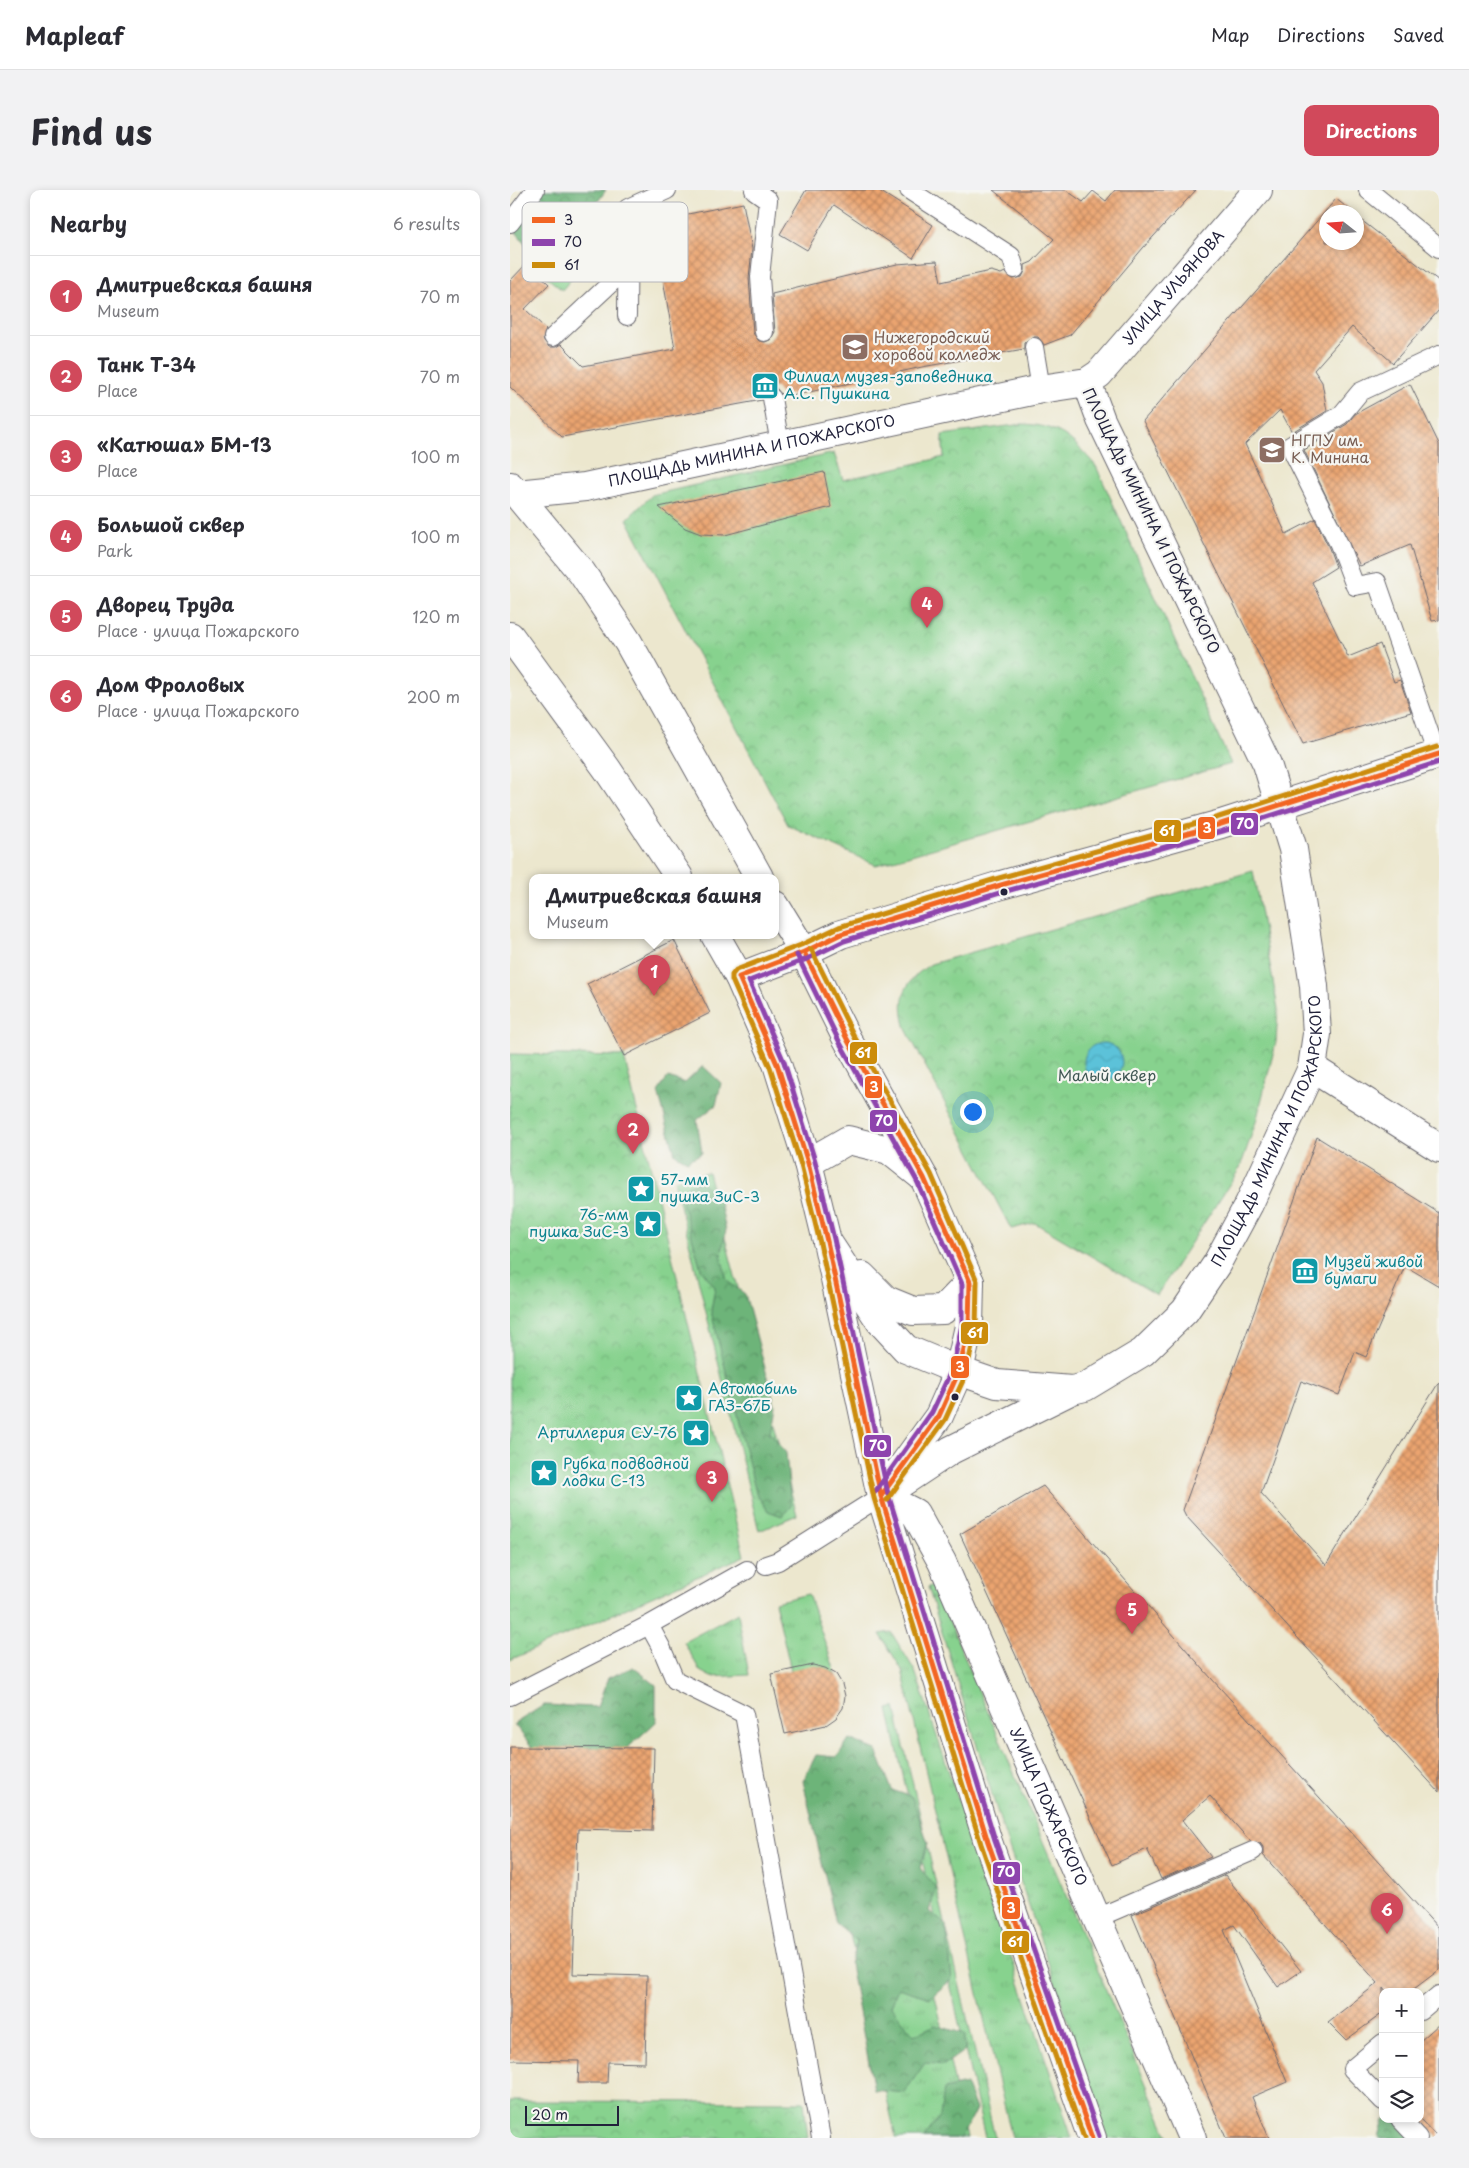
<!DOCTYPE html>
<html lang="en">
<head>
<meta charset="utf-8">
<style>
  body { margin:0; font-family:"Playpen Sans",sans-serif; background:#f2f2f3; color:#2b2b33 }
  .controls { position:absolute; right:15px; bottom:15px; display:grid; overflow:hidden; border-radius:10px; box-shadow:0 2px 8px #0003 }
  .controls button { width:45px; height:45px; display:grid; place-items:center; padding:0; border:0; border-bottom:1px solid #e1e1e2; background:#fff; color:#2b2b33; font:25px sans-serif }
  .compass { position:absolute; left:809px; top:15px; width:45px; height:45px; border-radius:50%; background:#fff; box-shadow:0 2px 8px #0003; rotate:287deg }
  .scale { position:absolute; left:15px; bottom:12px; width:94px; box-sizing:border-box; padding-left:5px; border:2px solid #22223b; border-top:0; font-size:14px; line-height:18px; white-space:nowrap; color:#22223b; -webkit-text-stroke:4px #f6f6f2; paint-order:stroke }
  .you { position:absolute; left:462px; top:921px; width:18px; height:18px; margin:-12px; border:4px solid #fff; border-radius:50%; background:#1a73e8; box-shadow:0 0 0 8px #1a73e833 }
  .badge { display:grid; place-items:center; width:32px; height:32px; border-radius:50%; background:#d1495b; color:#fff; font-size:16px; font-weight:700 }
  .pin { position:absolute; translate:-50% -41px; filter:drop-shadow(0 1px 2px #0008) }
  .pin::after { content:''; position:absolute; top:26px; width:18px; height:15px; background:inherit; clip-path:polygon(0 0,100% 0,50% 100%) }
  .popup { position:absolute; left:19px; top:684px; width:250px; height:65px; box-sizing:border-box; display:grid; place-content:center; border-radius:10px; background:#fff; filter:drop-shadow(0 1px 4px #0005); font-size:16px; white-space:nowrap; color:#7c7c81 }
  .popup b { font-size:19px; color:#2b2b33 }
  .popup::after { content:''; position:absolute; left:50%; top:100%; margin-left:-10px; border:10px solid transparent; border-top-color:#fff }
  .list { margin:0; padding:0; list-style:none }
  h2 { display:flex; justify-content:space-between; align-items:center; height:65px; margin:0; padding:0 20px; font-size:21px }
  h2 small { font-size:16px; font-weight:400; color:#7c7c81 }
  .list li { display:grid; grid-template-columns:32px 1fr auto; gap:15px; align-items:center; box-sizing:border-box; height:80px; padding:0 20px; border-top:1px solid #e1e1e2 }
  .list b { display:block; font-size:19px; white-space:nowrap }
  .list p { margin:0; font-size:16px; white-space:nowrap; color:#7c7c81 }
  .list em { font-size:16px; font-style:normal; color:#7c7c81 }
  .icon { flex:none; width:28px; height:28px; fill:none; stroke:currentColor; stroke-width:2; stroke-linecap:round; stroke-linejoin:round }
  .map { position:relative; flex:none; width:929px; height:1948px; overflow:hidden; border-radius:10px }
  header { display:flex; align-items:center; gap:30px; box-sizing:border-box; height:70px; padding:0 25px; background:#fff; border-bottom:1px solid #e1e1e2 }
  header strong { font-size:24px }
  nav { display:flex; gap:28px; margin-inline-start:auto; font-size:18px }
  .intro { display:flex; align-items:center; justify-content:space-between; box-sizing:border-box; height:120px; padding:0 30px }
  h1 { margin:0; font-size:35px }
  .button { padding:12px 22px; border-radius:10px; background:#d1495b; color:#fff; font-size:18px; font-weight:700 }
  main { display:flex; gap:30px; padding:0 30px }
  aside { flex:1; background:#fff; border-radius:10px; box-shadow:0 2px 8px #0003 }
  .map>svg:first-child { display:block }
  .grass { fill:url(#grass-tufts); stroke:#547a64 }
  .forest { fill:url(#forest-crowns); stroke:#486b5a }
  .park { fill:url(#park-crowns); stroke:#547a64 }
  .garden { fill:#87d28e; stroke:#547a64 }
  .water { fill:url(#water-waves); stroke:#3e728a }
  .building { fill:url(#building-cross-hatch) }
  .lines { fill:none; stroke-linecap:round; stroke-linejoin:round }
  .service-casing { stroke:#69676e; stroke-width:20 }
  .minor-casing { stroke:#69676e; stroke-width:30 }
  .tertiary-casing { stroke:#69676e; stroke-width:30 }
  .secondary-casing { stroke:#69676e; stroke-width:30 }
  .service { stroke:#fff; stroke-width:18 }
  .minor { stroke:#fff; stroke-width:28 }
  .tertiary { stroke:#fff; stroke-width:28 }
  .secondary { stroke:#fff; stroke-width:28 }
  .bus-1-casing { stroke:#f6f6f2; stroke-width:9 }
  .bus-2-casing { stroke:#f6f6f2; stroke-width:9 }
  .bus-3-casing { stroke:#f6f6f2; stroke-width:9 }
  .bus-1 { stroke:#f26522; stroke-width:5 }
  .bus-2 { stroke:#8e44ad; stroke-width:5 }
  .bus-3 { stroke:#cc8c0c; stroke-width:5 }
  .bus-dot { fill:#22223b; stroke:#f6f6f2; stroke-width:2 }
  .labels { text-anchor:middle; stroke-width:4.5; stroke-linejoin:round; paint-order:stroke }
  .street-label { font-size:15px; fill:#22223b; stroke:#f6f6f2 }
  .education-label { font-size:15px; fill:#785e54; stroke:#f6f6f2; text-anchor:start }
  .culture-label { font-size:15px; fill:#0d838f; stroke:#f6f6f2; text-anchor:start }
  .park-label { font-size:15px; fill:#405754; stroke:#f6f6f2 }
  .key { fill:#f6f6f2; stroke:#b6b6bb; stroke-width:1 }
  .key-label { font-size:14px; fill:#22223b }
  .line-badge { stroke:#f6f6f2; stroke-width:2 }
  .badge-label { font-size:14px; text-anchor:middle; font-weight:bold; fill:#fff }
</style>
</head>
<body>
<header>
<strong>Mapleaf</strong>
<nav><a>Map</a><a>Directions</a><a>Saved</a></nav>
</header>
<div class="intro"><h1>Find us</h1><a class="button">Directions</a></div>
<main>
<aside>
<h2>Nearby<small>6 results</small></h2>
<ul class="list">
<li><span class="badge">1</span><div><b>Дмитриевская башня</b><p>Museum</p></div><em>70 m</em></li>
<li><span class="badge">2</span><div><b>Танк Т-34</b><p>Place</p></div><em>70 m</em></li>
<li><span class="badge">3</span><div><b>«Катюша» БМ-13</b><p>Place</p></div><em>100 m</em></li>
<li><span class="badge">4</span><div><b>Большой сквер</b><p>Park</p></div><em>100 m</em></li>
<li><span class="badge">5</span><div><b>Дворец Труда</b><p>Place · улица Пожарского</p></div><em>120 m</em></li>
<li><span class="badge">6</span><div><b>Дом Фроловых</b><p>Place · улица Пожарского</p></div><em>200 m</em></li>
</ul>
</aside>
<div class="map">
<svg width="929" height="1948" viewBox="0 0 929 1948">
  <defs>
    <pattern id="grass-tufts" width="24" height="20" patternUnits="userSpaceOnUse" patternTransform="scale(1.25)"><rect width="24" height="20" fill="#87d28e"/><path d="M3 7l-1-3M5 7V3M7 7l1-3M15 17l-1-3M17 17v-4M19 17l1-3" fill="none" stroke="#74b47b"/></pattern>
    <pattern id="forest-crowns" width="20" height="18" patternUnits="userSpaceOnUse" patternTransform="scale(1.25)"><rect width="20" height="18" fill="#6db479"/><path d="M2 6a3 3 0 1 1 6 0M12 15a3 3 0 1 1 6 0" fill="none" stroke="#599264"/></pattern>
    <pattern id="park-crowns" width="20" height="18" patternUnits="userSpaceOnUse" patternTransform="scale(1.25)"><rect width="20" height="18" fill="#87d28e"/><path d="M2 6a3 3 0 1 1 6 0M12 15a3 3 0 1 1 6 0" fill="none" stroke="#74b47b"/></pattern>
    <pattern id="water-waves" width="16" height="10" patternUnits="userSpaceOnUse" patternTransform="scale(1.25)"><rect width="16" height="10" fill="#5bc2d9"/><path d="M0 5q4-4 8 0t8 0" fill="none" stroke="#4fa6bb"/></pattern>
    <pattern id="building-cross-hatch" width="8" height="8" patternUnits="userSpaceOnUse" patternTransform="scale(1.25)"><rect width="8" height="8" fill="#eba470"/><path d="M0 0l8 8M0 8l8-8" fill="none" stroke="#be855d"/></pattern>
  </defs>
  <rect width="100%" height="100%" fill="#f6f6f2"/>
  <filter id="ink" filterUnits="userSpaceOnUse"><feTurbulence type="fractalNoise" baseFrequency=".02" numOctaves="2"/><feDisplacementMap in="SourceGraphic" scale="10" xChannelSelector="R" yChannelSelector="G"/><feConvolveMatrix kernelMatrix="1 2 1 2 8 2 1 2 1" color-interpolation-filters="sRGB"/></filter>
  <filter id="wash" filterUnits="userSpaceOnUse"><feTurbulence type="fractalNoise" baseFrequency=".0096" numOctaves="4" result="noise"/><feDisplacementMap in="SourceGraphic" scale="20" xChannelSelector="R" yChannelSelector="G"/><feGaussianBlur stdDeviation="1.12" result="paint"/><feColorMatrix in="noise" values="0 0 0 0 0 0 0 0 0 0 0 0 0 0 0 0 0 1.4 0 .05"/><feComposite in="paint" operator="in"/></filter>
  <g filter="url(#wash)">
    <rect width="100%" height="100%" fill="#ece7ce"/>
    <path class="grass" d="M198,982L287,1325L249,1341L164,990Z
      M424,1395L659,1948H598L494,1643L418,1397Z
      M298,1404L326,1484C307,1472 301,1476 282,1485L265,1412Z
      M228,1423L239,1485L201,1487L190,1481L174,1452Z
      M381,1442L405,1481L562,1948H502L392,1480L370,1444Z
      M385,1517L485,1948H475L378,1519Z
      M375,1583L457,1948H386L307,1598Z"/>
    <path class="forest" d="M30,0H96L38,82L2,37Z
      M193,876L211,893L206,915L187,930L192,963L177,971L165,964L148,902L158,887L175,893Z
      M191,991L209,1008L216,1040L211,1065L217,1091L235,1104L265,1215L260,1242L276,1263L281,1316L272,1326L258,1321L246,1303L201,1121L205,1097L191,1079L172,1012L177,996Z
      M123,1477L146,1495V1532L112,1563L29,1566L4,1534L34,1515L87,1517L98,1488Z
      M339,1549L366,1560L382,1600L402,1607L418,1653L410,1678L426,1698L419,1721L436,1735L442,1789L420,1808L388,1798L381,1816L404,1845L425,1835L455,1844V1860L434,1875L415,1873L394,1903L364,1900L340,1774L347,1751L326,1734L293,1591L306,1565L327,1567Z
      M456,1894L466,1919L451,1948H414L430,1926L434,1899Z
      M874,1929L900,1931L916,1948H869Z"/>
    <path class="park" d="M513,234C551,236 561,248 586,276L721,574L366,675L278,635L117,329L142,305L324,263L333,290L434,267L432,245Z
      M743,681L768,819L766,852L746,932L730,978L647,1105L525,1033L501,1039L396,839C387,808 394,791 421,774Z
      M0,864L114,866L234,1366L0,1470Z
      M0,1911L294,1912L298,1948H0Z"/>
    <path class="garden" d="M79,13L106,36L52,100L26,78Z"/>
    <path class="water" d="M574 872a19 19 0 1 1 38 0a19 19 0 1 1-38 0Z"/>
    <g id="blocks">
      <path class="building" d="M296,0H368L423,35L403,68L324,15L297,60L270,44Z
        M483,0H556L573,12L583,1L596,11L605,0H686L633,58L560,145L534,155L528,147H522L514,153V159L412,177L295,203L272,206L266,198H260L252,204V210L52,247L0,197V91L17,73L39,94L15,119L36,139L33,149L39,157H46L51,154L73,176L165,159L143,31L233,13L242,59L239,88L243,143L249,151L255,152L260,150L265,142L262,104L387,74L427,71L431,92L481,81L491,84L495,82L503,89L512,87L515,81V75L522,72L544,49Z
        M826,9L843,22H816V52H846V26L929,91V120L883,173L842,137L804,180L812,192L817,221L782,242L770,220L735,254L776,344L805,329L819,358L826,377L802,392L838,467L870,454L884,492L890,490L901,522L793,554L633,231Z
        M900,194L929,254V430L922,431L900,355L850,376L794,260L837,234L845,224Z
        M314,282L321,317L215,345L191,344L175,338L149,317Z
        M164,750L200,823L114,866L77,794Z
        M807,947L929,1023V1096L895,1076L856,1167L845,1162L829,1205L791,1191L751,1303L816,1375L929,1192V1602L676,1326L673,1320Z
        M533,1296L701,1488L929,1739V1780L900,1802H876L873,1798V1823L836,1850L818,1832L868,1793L753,1665V1657L750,1653L740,1651L700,1606L672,1630L701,1667L651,1689L637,1659L602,1675L450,1344Z
        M303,1475L315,1478L326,1484L332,1494L335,1506L333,1518L326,1528L316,1535L275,1544L261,1484Z
        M0,1557L144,1558L142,1641L68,1639L63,1784L137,1786L135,1873L98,1872L97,1893H68L69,1871L0,1870Z
        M715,1685L791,1781L768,1797L724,1735L714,1740L777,1892L742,1907L759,1948H716L622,1725Z
        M929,1834V1948H928L910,1929V1851Z"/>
    </g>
  </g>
  <g filter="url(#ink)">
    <use href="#blocks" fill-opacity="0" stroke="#69676e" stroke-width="1"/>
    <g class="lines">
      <defs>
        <path id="service" d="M244,0L258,10L250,87L254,142
          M399,0L501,66L505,79
          M858,0L929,58
          M0,33L25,0
          M117,126L118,18L157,0
          M43,147L117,78
          M524,157L531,199
          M262,208L270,255
          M927,565L867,392L845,396L829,354L780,256L831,225L850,202L929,165
          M256,1375L268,1371L371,1306
          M139,1435L151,1457L165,1490L234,1524L311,1948
          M0,1506L139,1435L237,1380
          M587,1728L743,1661
          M910,1821L929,1805
          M873,1853L842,1879L873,1911
          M890,1929L908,1948"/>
        <g id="minor">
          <path id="s1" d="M371,1306L405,1323L432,1372L682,1948"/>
        </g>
        <g id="tertiary">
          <path d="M0,296L72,383L118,452L249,687"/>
          <path id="s2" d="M7,304L75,297L531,199L577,192L589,184L748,0"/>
          <path d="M0,446L97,579L169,687"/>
          <path d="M265,715L294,762"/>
          <path d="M205,745L229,787"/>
          <path d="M802,878L929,958"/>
          <path d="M298,973L338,950L379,960L414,988"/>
          <path d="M317,1051L370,1131L396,1159L449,1181L487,1194L562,1200"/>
          <path d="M352,1086L376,1110L403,1121L433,1120L460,1092"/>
          <path id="s3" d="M373,1305L441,1260L562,1200L575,1197L633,1162L675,1121L706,1075L739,1014L802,878L807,844L804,796L783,659L757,574L591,230L577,192"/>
        </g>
        <path id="secondary" d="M294,762L337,849L414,988L460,1092L459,1136L449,1181L429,1226L371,1306
          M582,1948L478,1652L371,1306L317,1051L298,973L267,874L229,787L294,762L331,744L491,695L711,634L929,564"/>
      </defs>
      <use href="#service" class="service-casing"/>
      <use href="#minor" class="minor-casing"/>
      <use href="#tertiary" class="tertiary-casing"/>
      <use href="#secondary" class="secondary-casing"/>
      <use href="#service" class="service"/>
      <use href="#minor" class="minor"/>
      <use href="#tertiary" class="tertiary"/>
      <use href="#secondary" class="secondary"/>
      <defs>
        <path id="bus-1" d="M294,762L337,849L414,988L460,1092L459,1136L449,1181L429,1226L371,1306
          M582,1948L478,1652L371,1306L317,1051L298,973L267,874L229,787L294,762L331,744L491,695L711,634L929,564"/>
        <path id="bus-2" d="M287,765L330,853L407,991L452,1094V1135L442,1179L422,1222L365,1302
          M589,1946L485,1650L378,1304L324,1049L305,971L274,872L239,791L297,769L334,751L493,702L713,641L929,572"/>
        <path id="bus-3" d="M301,759L344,846L421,984L467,1091L466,1137L456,1184L435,1230L377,1310
          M574,1948L471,1654L364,1308L310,1053L291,975L260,877L222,790V785L226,780L291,755L329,737L489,688L709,627L927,557"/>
      </defs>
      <use href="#bus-1" class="bus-1-casing"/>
      <use href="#bus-2" class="bus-2-casing"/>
      <use href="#bus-3" class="bus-3-casing"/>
      <use href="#bus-1" class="bus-1"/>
      <use href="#bus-2" class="bus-2"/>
      <use href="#bus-3" class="bus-3"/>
    </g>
  </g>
  <defs>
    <symbol id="university-square" viewBox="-11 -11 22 22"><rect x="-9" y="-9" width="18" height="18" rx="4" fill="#8d6e63" stroke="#f6f6f2"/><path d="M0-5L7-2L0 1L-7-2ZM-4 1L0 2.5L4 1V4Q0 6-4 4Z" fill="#fff"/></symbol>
    <symbol id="museum-square" viewBox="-11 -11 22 22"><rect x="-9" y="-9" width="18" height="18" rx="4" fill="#0f9aa8" stroke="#f6f6f2"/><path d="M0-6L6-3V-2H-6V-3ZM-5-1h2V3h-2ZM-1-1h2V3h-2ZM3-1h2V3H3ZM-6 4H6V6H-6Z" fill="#fff"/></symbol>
    <symbol id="sight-square" viewBox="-11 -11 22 22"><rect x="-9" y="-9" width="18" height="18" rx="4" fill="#0f9aa8" stroke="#f6f6f2"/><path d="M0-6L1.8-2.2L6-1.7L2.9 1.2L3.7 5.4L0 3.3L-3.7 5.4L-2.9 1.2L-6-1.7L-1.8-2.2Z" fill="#fff"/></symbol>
  </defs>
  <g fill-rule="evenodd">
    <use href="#university-square" x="329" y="141" width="32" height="32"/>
    <use href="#museum-square" x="239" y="180" width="32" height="32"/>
    <use href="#university-square" x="746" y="244" width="32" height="32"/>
    <use href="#sight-square" x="115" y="983" width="32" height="32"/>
    <use href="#sight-square" x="122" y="1018" width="32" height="32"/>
    <use href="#museum-square" x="779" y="1065" width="32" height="32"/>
    <use href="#sight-square" x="163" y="1192" width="32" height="32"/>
    <use href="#sight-square" x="170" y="1227" width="32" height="32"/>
    <use href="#sight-square" x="18" y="1267" width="32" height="32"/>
  </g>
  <g class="bus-dot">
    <circle cx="494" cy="702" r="4.5"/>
    <circle cx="445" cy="1207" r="4.5"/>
  </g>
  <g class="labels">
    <g class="street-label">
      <text dy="5" stroke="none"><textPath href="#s2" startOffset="710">УЛИЦА УЛЬЯНОВА</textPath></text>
      <text dy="5" stroke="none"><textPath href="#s2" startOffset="239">ПЛОЩАДЬ МИНИНА И ПОЖАРСКОГО</textPath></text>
      <text transform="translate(641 331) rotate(64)" y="5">ПЛОЩАДЬ МИНИНА И ПОЖАРСКОГО</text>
      <text dy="5" stroke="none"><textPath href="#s3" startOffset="558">ПЛОЩАДЬ МИНИНА И ПОЖАРСКОГО</textPath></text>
      <text dy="5" stroke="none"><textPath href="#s1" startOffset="361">УЛИЦА ПОЖАРСКОГО</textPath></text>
    </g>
    <g class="education-label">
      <text x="364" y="153">Нижегородский<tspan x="364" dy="17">хоровой колледж</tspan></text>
      <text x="781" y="256">НГПУ им.<tspan x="781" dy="17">К. Минина</tspan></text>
    </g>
    <g class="culture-label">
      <text x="274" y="192">Филиал музея-заповедника<tspan x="274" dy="17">А.С. Пушкина</tspan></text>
      <text x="150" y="995">57-мм<tspan x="150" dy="17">пушка ЗиС-3</tspan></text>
      <text x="119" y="1030" text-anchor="end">76-мм<tspan x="119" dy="17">пушка ЗиС-3</tspan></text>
      <text x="814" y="1077">Музей живой<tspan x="814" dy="17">бумаги</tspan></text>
      <text x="198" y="1204">Автомобиль<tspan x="198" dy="17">ГАЗ-67Б</tspan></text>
      <text x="167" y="1248" text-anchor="end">Артиллерия СУ-76</text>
      <text x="53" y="1279">Рубка подводной<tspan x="53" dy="17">лодки С-13</tspan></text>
    </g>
    <g class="park-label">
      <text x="597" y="891">Малый сквер</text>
    </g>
  </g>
  <rect x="12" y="12" width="166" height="80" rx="8" class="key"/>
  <rect x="22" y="27" width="23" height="6" fill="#f26522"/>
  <rect x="22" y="49" width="23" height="7" fill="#8e44ad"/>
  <rect x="22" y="72" width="23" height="6" fill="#cc8c0c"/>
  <g class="key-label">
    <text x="54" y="35">3</text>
    <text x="54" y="57">70</text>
    <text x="54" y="80">61</text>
  </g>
  <g class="line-badge">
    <rect x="720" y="622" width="29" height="24" rx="5" fill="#8e44ad"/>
    <rect x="687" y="626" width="19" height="24" rx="5" fill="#f26522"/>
    <rect x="643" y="629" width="29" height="24" rx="5" fill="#cc8c0c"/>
    <rect x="339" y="851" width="29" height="24" rx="5" fill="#cc8c0c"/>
    <rect x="354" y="885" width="19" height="24" rx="5" fill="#f26522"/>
    <rect x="359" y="919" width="29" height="24" rx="5" fill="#8e44ad"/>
    <rect x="450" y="1131" width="29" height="24" rx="5" fill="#cc8c0c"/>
    <rect x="440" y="1165" width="20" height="24" rx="5" fill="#f26522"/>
    <rect x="353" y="1244" width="29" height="24" rx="5" fill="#8e44ad"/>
    <rect x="482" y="1671" width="29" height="24" rx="5" fill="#8e44ad"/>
    <rect x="491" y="1706" width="20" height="24" rx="5" fill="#f26522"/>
    <rect x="491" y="1740" width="29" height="24" rx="5" fill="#cc8c0c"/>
  </g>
  <g class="badge-label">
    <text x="735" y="639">70</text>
    <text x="697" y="643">3</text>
    <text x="657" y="646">61</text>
    <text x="353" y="868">61</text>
    <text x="364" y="902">3</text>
    <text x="374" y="936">70</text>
    <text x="465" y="1148">61</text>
    <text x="450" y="1182">3</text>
    <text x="368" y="1261">70</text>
    <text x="496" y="1687">70</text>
    <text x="501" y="1723">3</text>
    <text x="505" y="1757">61</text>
  </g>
</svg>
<div class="controls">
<button>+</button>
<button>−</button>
<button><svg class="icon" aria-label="layers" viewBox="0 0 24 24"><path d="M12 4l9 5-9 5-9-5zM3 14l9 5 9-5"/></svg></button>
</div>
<svg class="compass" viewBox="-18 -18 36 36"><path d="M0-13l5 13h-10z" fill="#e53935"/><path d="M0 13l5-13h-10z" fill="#7c7c81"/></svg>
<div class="scale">20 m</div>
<div class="you"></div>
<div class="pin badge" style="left:144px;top:806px">1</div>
<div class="popup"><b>Дмитриевская башня</b>Museum</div>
<div class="pin badge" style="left:123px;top:964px">2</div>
<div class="pin badge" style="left:202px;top:1312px">3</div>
<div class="pin badge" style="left:417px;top:438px">4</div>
<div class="pin badge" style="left:622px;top:1444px">5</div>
<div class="pin badge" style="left:877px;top:1744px">6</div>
</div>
</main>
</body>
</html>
